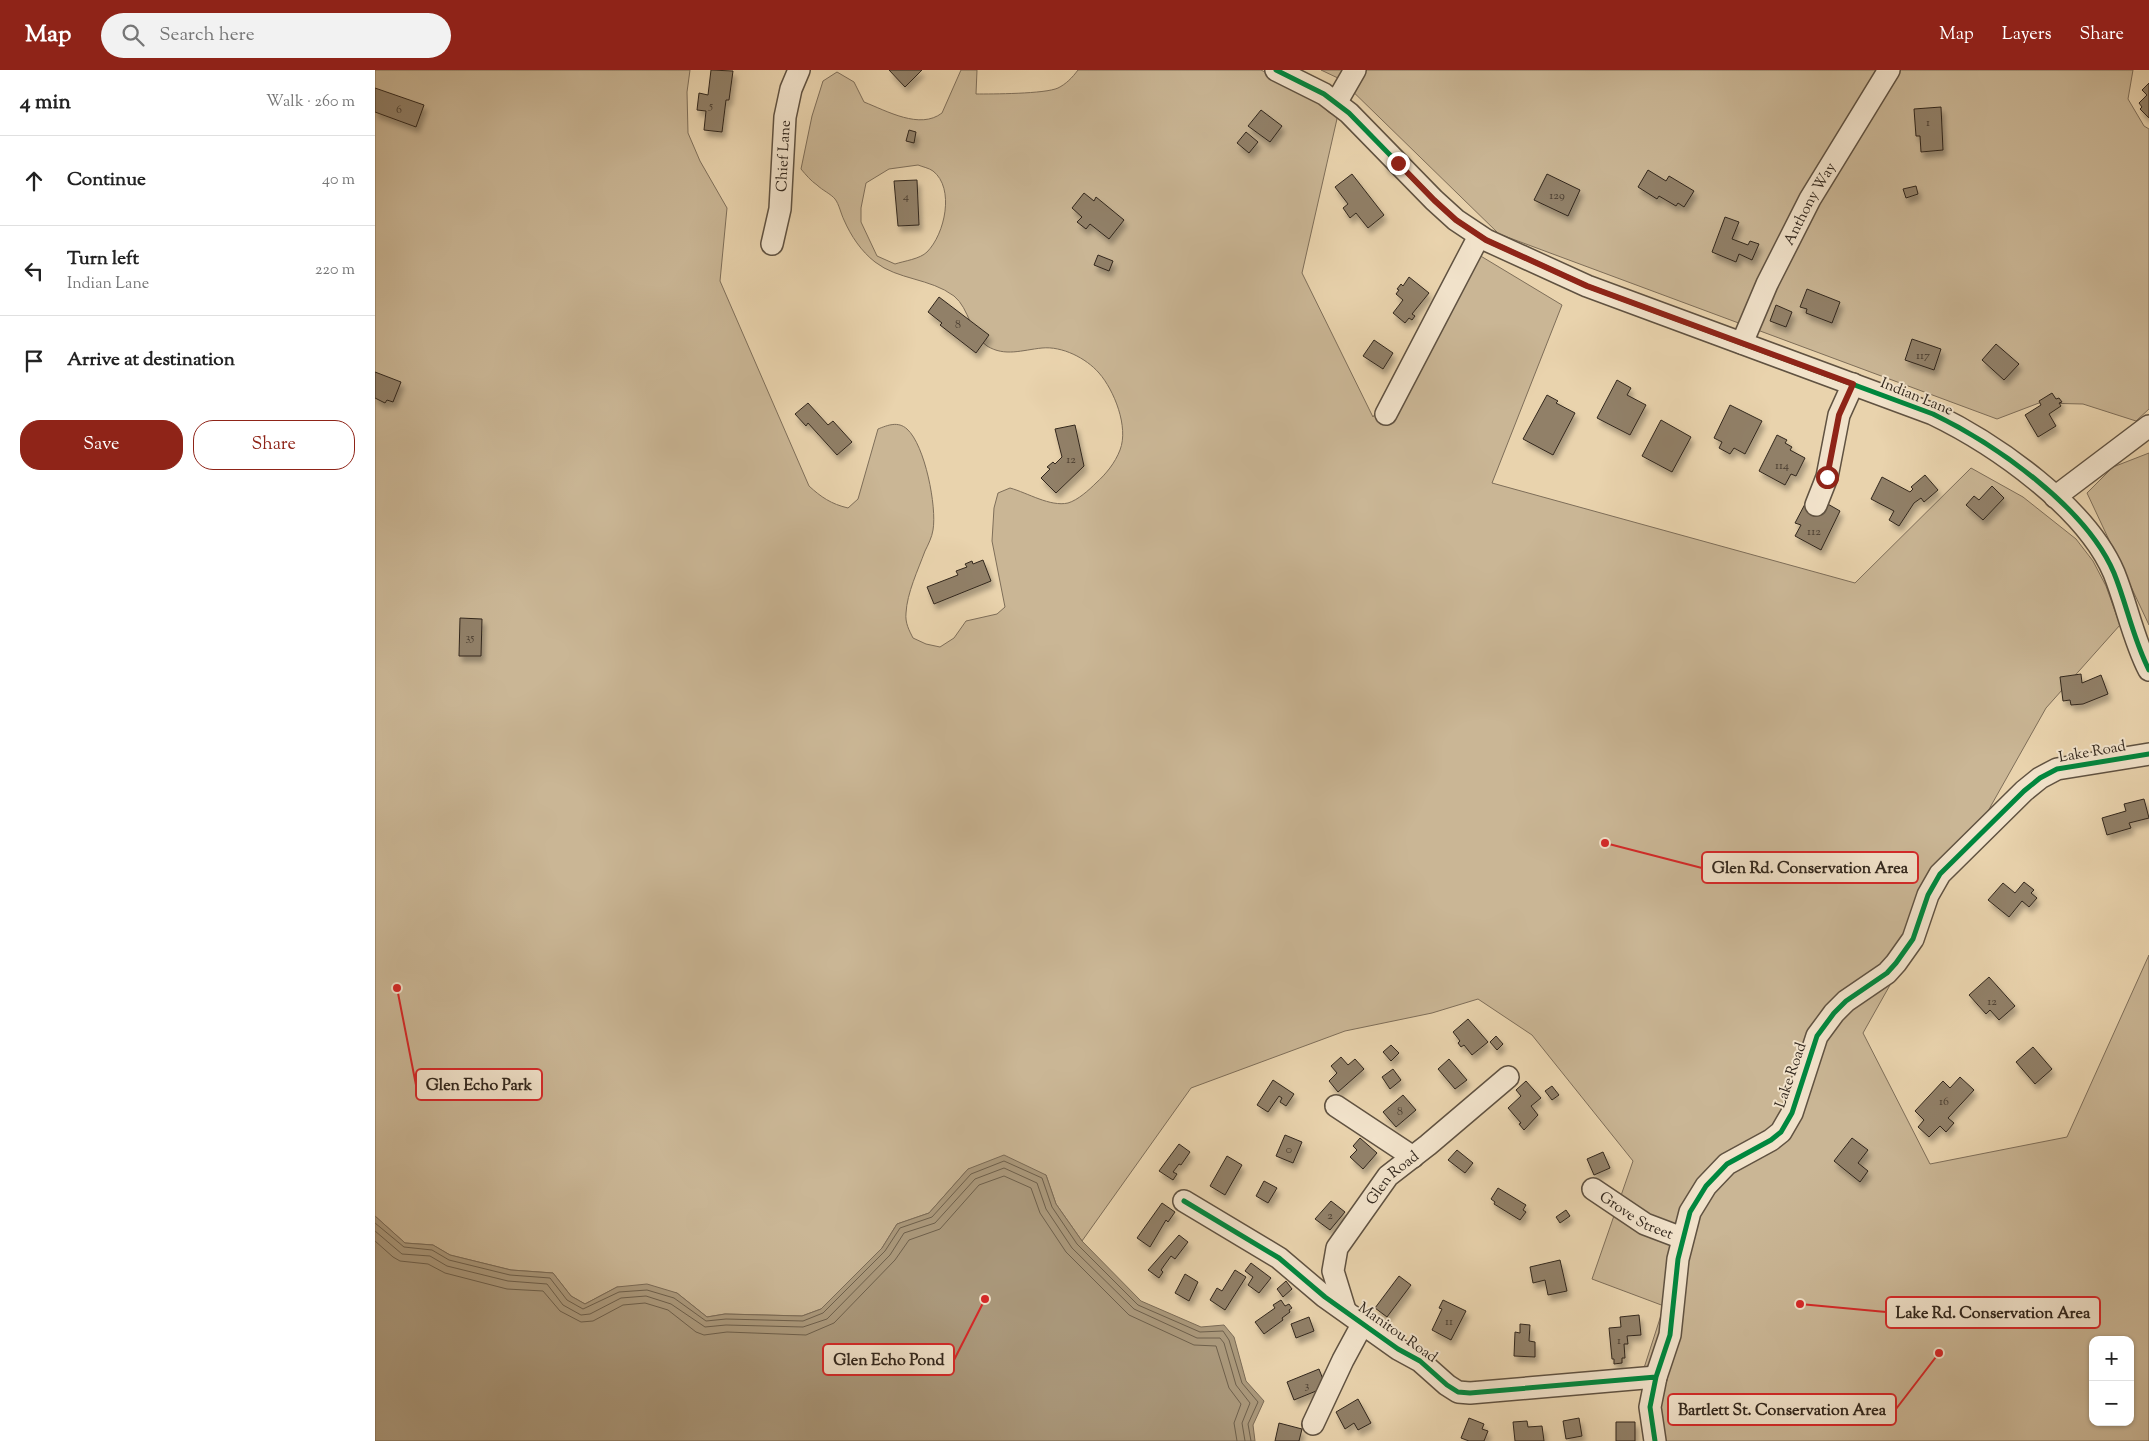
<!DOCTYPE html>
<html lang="en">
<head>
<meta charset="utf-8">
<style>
  body { margin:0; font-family:"Sorts Mill Goudy",serif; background:#f2f2f2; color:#222 }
  .controls { position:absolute; right:15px; bottom:15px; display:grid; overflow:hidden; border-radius:10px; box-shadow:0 1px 4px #0004 }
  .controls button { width:45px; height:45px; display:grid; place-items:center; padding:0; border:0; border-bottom:1px solid #e0e0e0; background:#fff; color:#222; font:25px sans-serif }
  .stop { position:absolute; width:15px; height:15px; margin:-11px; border:4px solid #8f2418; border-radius:50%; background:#fff }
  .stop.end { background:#8f2418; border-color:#fff; box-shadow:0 1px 5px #0008 }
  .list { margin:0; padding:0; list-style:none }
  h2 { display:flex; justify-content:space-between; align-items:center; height:65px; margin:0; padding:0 20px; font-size:21px }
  h2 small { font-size:16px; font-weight:400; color:#767676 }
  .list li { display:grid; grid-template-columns:32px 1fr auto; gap:15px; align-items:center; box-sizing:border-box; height:90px; padding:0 20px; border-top:1px solid #e0e0e0 }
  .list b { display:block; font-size:19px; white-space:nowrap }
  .list p { margin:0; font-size:16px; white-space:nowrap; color:#767676 }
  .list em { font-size:16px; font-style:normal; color:#767676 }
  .actions { display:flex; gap:10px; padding:15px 20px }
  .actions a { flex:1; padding:11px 0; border:1px solid #8f2418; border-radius:20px; text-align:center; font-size:18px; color:#8f2418 }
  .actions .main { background:#8f2418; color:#fff }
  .icon { flex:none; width:28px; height:28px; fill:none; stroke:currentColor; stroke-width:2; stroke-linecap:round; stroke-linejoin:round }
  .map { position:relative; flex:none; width:1774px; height:1371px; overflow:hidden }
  header { display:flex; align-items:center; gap:30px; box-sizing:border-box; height:70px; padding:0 25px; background:#8f2418; color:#fff }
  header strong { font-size:24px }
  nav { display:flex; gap:28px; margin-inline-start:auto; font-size:18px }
  .search { width:350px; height:45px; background:#f2f2f2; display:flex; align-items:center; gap:12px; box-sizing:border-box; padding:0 18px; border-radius:28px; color:#767676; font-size:19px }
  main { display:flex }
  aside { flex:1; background:#fff }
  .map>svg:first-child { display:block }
  .green { fill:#cab695; stroke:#7e6e59; fill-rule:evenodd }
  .water { fill:#ab997c; stroke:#7b6b56 }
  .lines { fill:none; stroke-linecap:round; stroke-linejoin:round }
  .shore { stroke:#6e604c; stroke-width:1 }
  .building { fill:#918068; stroke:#32271d; filter:url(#shadow) }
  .minor-casing { stroke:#605241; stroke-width:24 }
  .minor { stroke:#f1e2ca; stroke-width:21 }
  .cycleway-casing { stroke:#f1e2ca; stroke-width:8 }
  .cycleway { stroke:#00873e; stroke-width:5 }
  .route { stroke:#8f2418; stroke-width:6 }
  .labels { text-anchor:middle; stroke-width:4; stroke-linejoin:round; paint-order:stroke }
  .number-label { font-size:12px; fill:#4a3d30 }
  .street-label { font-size:15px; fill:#32271d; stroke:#f1e2ca }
  .leader { fill:none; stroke:#d62828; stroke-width:2 }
  .callout-dot { fill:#d62828; stroke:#f1e2ca; stroke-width:2 }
  .callout { fill:#f1e2ca; stroke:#d62828; stroke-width:2 }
  .callout-label { font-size:16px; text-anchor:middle; font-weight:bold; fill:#32271d }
</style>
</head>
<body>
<header>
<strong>Map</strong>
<div class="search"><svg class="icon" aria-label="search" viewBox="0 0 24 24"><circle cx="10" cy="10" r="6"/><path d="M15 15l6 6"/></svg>Search here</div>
<nav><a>Map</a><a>Layers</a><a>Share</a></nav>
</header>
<main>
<aside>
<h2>4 min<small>Walk · 260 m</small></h2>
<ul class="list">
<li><svg class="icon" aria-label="ahead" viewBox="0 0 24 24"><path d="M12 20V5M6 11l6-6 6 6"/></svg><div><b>Continue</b></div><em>40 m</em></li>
<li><svg class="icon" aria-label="left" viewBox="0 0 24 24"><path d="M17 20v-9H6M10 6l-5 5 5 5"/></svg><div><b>Turn left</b><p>Indian Lane</p></div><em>220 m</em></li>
<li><svg class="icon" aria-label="arrive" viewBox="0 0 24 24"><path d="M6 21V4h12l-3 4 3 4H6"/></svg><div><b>Arrive at destination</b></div></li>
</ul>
<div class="actions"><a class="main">Save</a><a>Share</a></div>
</aside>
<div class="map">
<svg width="1774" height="1371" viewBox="0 0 1774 1371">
  <defs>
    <filter id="shadow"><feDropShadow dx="3" dy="5.5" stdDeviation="2.5" flood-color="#0004"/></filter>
  </defs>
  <rect width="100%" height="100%" fill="#e9d3ad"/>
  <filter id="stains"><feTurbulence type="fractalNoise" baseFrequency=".004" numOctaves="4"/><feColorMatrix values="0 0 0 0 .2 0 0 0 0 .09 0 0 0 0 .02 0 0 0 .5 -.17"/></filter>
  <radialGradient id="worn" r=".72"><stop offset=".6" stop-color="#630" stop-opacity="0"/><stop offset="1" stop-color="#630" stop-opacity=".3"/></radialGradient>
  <path class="green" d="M0,0H315L312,22L313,63L325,91L352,138L345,211L434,416C446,427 456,434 473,438L483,429L503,359C513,355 523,351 532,359C550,375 562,437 558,460C557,467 553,475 550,481C543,500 532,523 531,543C530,553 534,560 538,568L551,574L565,577L579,568L591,551L622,544L630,537L617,471L619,438L623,423L635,418C653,423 675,437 693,433C703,430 714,420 721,413C731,404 740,393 745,380C754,357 739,320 724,303C711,288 687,276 667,278C647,280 630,287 612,276C595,265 595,239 579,226C555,208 523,210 500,192C486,181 476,166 469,150C466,144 464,134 460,129C456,124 447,120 442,115C436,111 431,105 426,99L437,46L448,11L462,2L479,12L489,32C512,41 545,60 567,43L586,0H602L601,24C617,24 670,24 683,18C691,14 697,8 703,0H886L964,40L927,203L998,347L1099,182L1187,235L1117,413L1480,513L1596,398L1648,427L1701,469L1718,491L1731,516L1745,555L1671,638L1488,963L1555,1094L1692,1067L1774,885V1371H1269V1298L1289,1236L1217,1209L1258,1091L1157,965L1103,929L1057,943L970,961L816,1018L707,1171L681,1134L671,1105L593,1099L554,1143L522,1154L507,1178L446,1239L427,1246L350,1244L332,1247L302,1223L242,1217L210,1234L196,1226L178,1203L136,1200L75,1185L58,1175L30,1173L0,1146ZM543,95C548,97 554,98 558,101C580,118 570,164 552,182C545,189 529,191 520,194L502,186L486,152V138L491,113L514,99ZM1718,1270H1755V1352H1718Z
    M946,0H1758L1753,29L1769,56L1774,59V339L1761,351L1708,334L1664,333L1622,349L1124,164L965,9Z
    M1774,383V555L1712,423L1738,397Z"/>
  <path class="water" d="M629,1085L671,1105L681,1134L707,1171L766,1231L826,1257L849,1255L859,1267L871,1311L889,1331L878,1355L880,1371H0V1146L30,1173L58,1175L75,1185L136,1200L178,1203L196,1226L210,1234L242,1217L272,1214L302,1223L332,1247L350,1244L427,1246L446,1239L507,1178L522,1154L554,1143L593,1099Z"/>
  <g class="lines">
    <path class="shore" d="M0,1153L29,1177L57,1180L74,1190L135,1205L175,1208L192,1230L208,1239L244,1222L272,1220L299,1228L331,1251L351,1249L428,1251L448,1243L510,1181L525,1158L557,1147L596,1104L629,1091L667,1108L677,1137L702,1174L763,1235L825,1262L848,1261L854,1270L867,1313L883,1332L873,1354L876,1371
      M0,1161L27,1184L55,1186L72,1196L133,1211L172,1214L188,1235L206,1245L215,1244L246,1228L271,1226L296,1234L330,1257L351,1255L428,1257L452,1249L515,1185L529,1163L560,1153L600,1109L629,1098L662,1113L671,1139L697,1178L759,1239L822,1268H845L849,1273L861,1315L875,1333L867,1353L870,1371
      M0,1171L18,1187L25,1191L53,1194L70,1203L132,1219L168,1221L185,1241L206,1252L218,1251L248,1235L270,1233L293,1240L321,1262L329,1265L352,1262L431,1265L459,1253L520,1190L534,1170L565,1159L604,1115L629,1106L656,1118L665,1143L691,1182L754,1245L819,1275L841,1276L854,1318L866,1334L859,1353L862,1371"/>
  </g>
  <path class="building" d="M336,0L358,1L354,30H351L347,62L329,60L331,41L322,40L324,23L333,25Z
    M514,0H547L530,17Z
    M1774,13V48L1765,39L1767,37L1764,33L1772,25L1767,20Z
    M0,18L49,35L41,57L0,42Z
    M1566,37L1568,80L1546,82L1545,66H1541L1539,39Z
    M886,40L907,56L895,72L873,56Z
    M534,60L541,62L539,73L531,71Z
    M871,62L883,72L874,83L862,73Z
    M1273,100L1291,111L1294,106L1319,121L1309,137L1303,133L1301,136L1284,126L1282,129L1263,117Z
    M977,104L1009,145L993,158L981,143L975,148L968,138L973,134L960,117Z
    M1172,104L1205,120L1193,146L1159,130Z
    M542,110L544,155L523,156L519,111Z
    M1541,116L1543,124L1531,128L1528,119Z
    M709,123L719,131L721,127L749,150L734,169L715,154L711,159L702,152L707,147L697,138Z
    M1350,147L1364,152L1357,169L1373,175L1375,171L1384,174L1377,190L1364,184L1361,192L1337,182Z
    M723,185L738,191L734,201L719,195Z
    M1034,207L1054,223L1037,244L1040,246L1037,250L1034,248L1030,253L1018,243L1028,230L1021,224L1024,220L1022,219L1026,214L1028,216Z
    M1432,219L1465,232L1457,253L1431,243L1432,239L1425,237Z
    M564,227L614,265L601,283L565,255L567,253L553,242Z
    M1401,235L1417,242L1411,257L1395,251Z
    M1537,269L1566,279L1559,300L1530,290Z
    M999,270L1018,283L1008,299L988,286Z
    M1621,274L1644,294L1629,310L1607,290Z
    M0,302L26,312L18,332L12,330L10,333L0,328Z
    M1242,310L1256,318L1252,325L1271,335L1255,365L1222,348Z
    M1677,323L1681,329L1684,328L1687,332L1684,333L1686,336L1674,344L1681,356L1663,367L1650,345L1666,335L1664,331Z
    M1172,325L1183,331L1181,333L1200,343L1178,385L1148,369Z
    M433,333L453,355L458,351L477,372L462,385L433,353L431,356L420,344Z
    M1355,335L1387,351L1370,384L1359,378L1355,384L1344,378L1347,372L1339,368Z
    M1286,350L1316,367L1297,402L1267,386Z
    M700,355L709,396L681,423L666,408L675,399L672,397L678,392L680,394L687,387L680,359Z
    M1402,365L1412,370L1410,373L1417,377L1415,380L1430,388L1421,406L1416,404L1410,415L1384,401Z
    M1550,405L1563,420L1549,432L1546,428L1539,433L1524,456L1514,450L1519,441L1496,429L1507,407L1535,422L1538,419L1536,417Z
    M1617,416L1629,428L1608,450L1591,435L1599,426L1604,430Z
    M1451,433L1465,441L1446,480L1420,466L1426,455L1420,453L1430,434L1446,443Z
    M608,490L616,511L559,534L552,517L583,505L581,501L592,497L590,494L597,491L598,494Z
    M85,548L107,549L106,586H84Z
    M1706,604L1707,613L1726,605L1733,624L1708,634L1696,635L1695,630L1688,631L1685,607Z
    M1769,729L1774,748L1754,753L1756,758L1732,765L1727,748L1751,741L1749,734Z
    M1649,812L1659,820L1656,823L1662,828L1654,837L1647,831L1634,847L1613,830L1628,813L1640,823Z
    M1614,907L1640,936L1624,950L1615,940L1611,944L1594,925Z
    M1093,949L1113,972L1097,985L1089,975L1086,977L1083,973L1085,971L1078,962Z
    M1121,966L1128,974L1122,980L1115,972Z
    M1016,975L1024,983L1016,991L1008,982Z
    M1658,977L1677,999L1660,1014L1641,992Z
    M966,987L973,995L980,989L989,999L963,1022L954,1011L962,1003L956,996Z
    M1074,989L1092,1010L1080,1019L1063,999Z
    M1018,999L1026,1010L1015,1019L1007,1007Z
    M1585,1007L1599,1020L1573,1048L1579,1053L1571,1062L1565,1056L1554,1067L1543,1057L1549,1050L1540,1041L1568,1011L1575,1018Z
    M898,1010L919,1024L911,1036L905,1032L907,1028L904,1026L893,1042L882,1035Z
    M1151,1011L1166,1028L1156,1036L1163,1045L1149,1060L1144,1054L1146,1053L1133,1038L1146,1026L1141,1020Z
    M1177,1016L1184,1025L1177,1030L1170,1021Z
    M1028,1025L1041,1040L1021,1057L1008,1042Z
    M910,1065L927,1072L918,1093L901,1086Z
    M985,1068L1002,1083L988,1099L975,1087L982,1080L978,1076Z
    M1477,1068L1493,1080L1483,1093L1493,1101L1485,1112L1459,1091Z
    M804,1074L815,1082L806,1095L804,1094L798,1102L802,1104L798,1110L784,1101Z
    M1082,1080L1098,1093L1090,1103L1073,1090Z
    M1228,1082L1235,1098L1219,1105L1212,1089Z
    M852,1086L867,1095L850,1125L835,1116Z
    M889,1111L902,1118L893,1133L881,1126Z
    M1123,1118L1151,1135L1148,1140L1151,1142L1145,1150L1119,1134L1120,1132L1116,1129Z
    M956,1131L970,1142L955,1160L940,1149Z
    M787,1133L800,1142L793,1152L791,1150L775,1177L762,1168Z
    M1191,1140L1195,1146L1185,1153L1181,1147Z
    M804,1165L813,1172L800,1189L796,1186L786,1200L788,1202L784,1208L773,1200Z
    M1185,1190L1192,1221L1173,1225L1170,1210L1158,1213L1155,1197Z
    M876,1193L896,1208L884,1223L873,1215L878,1207L870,1201Z
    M860,1200L871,1207L850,1240L835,1230L842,1218L847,1221Z
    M810,1204L823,1212L814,1231L800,1223Z
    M1024,1206L1036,1215L1012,1247L1000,1238Z
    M911,1211L917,1219L908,1227L902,1219Z
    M906,1230L910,1236L914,1234L917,1238L914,1240L915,1242L907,1248L908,1250L889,1264L880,1252L900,1238L898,1235Z
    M1068,1230L1091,1241L1076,1270L1057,1260L1067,1239L1064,1238Z
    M1264,1245L1266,1265L1252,1266L1253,1274H1249L1250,1288H1247V1293L1239,1294V1289H1237L1234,1258L1246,1257L1245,1247Z
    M934,1247L939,1261L921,1268L916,1254Z
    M1145,1254L1155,1255L1154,1271L1160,1272V1287L1139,1286L1140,1262L1145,1263Z
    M944,1299L951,1317L919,1330L912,1312Z
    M983,1329L996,1353L983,1360L979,1353L970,1359L961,1342Z
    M1094,1348L1109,1354L1107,1359L1113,1361L1109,1371H1094L1086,1368Z
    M1204,1348L1207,1366L1191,1369L1188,1351Z
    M1152,1351L1153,1357L1167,1356L1169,1371H1140L1138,1352Z
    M1241,1352H1260V1371H1241Z
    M904,1353L927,1359L924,1371H900Z"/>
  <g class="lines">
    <defs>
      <g id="minor">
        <path d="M901,0L949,24L974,43L1059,130L1081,150L1111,170L1212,216L1558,344C1620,374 1711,437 1739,503C1752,535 1758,569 1774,600"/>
        <path d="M961,33L980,0"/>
        <path id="s1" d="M397,174L405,139L410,47L416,19L424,0"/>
        <path id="s2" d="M1367,273L1392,214L1435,129L1514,0"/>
        <path d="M1011,344L1104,166"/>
        <path d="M1680,427L1774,356"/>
        <path d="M1441,435L1452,407L1464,345L1478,314"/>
        <path d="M961,1036L1038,1087"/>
        <path id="s3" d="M1218,1119L1270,1154L1307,1168"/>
        <path d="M809,1131L904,1188L950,1227L1023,1279L1045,1291L1072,1315L1083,1322L1095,1323L1281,1307"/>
        <path id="s4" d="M970,1240L958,1201L962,1178L1013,1106L1053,1075L1133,1007"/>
        <path d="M938,1354L968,1290L988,1253"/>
        <path d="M1280,1371L1275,1337L1281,1307L1295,1265L1303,1189L1315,1142L1331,1116L1352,1094L1396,1070L1406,1062L1417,1043L1442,966L1459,943L1471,931L1512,903L1521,893L1538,869L1553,825L1565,804L1649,721L1665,708L1682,699L1774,684"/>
      </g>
    </defs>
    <use href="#minor" class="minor-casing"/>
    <use href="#minor" class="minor"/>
    <defs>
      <path id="cycleway" d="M901,0L949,24L974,43L1059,130L1081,150L1111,170L1212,216L1558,344C1620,374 1711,437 1739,503C1752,535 1758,569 1774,600
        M809,1131L904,1188L950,1227L1023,1279L1045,1291L1072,1315L1083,1322L1095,1323L1281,1307
        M1280,1371L1275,1337L1281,1307L1295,1265L1303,1189L1315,1142L1331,1116L1352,1094L1396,1070L1406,1062L1417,1043L1442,966L1459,943L1471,931L1512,903L1521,893L1538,869L1553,825L1565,804L1649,721L1665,708L1682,699L1774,684"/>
    </defs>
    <use href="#cycleway" class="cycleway-casing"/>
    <use href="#cycleway" class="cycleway"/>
  </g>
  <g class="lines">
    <path class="route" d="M1023,93L1059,130L1081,150L1111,170L1212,216L1478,314L1464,345L1452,407"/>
  </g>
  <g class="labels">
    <g class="number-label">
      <text x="336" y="39">5</text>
      <text x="24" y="43">6</text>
      <text x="1553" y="56">1</text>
      <text x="1182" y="129">129</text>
      <text x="531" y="130">4</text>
      <text x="583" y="258">8</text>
      <text x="1548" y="289">117</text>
      <text x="696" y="393">12</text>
      <text x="1407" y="399">114</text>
      <text x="1439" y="465">112</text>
      <text x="95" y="571">35</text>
      <text x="1617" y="935">12</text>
      <text x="1569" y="1035">16</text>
      <text x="1025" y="1045">8</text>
      <text x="914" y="1083">0</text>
      <text x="955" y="1149">2</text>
      <text x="1074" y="1255">11</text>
      <text x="1244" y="1274">1</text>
      <text x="932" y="1319">3</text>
    </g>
    <g class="street-label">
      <text dy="5" stroke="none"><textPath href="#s1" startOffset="89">Chief Lane</textPath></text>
      <text dy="5" stroke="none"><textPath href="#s2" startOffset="155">Anthony Way</textPath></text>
      <text transform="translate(1542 326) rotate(22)" y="5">Indian Lane</text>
      <text transform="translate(1717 681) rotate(-10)" y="5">Lake Road</text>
      <text transform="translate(1415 1005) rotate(-71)" y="5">Lake Road</text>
      <text dy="5" stroke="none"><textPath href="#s4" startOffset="154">Glen Road</textPath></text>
      <text dy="5" stroke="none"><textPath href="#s3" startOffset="51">Grove Street</textPath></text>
      <text transform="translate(1023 1262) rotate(35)" y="5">Manitou Road</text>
    </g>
  </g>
  <path class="leader" d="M1230 773L1327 798M22 918L41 1015M1425 1234L1511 1242M610 1229L579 1290M1564 1283L1521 1339"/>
  <g class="callout-dot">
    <circle cx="1230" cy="773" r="5"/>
    <circle cx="22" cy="918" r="5"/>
    <circle cx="1425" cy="1234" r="5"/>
    <circle cx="610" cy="1229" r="5"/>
    <circle cx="1564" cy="1283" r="5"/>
  </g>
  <g class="callout">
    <rect x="1327" y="782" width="216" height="31" rx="5"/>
    <rect x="41" y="999" width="126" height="31" rx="5"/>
    <rect x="1511" y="1227" width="214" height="31" rx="5"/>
    <rect x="448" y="1274" width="131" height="31" rx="5"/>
    <rect x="1293" y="1324" width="228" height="31" rx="5"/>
  </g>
  <g class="callout-label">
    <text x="1435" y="803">Glen Rd. Conservation Area</text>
    <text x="104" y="1020">Glen Echo Park</text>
    <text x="1618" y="1248">Lake Rd. Conservation Area</text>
    <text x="514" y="1295">Glen Echo Pond</text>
    <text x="1407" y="1345">Bartlett St. Conservation Area</text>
  </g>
  <rect width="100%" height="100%" filter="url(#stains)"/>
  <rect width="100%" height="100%" fill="url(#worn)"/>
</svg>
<div class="controls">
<button>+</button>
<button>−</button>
</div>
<div class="stop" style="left:1452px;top:407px"></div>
<div class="stop end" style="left:1023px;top:93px"></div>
</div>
</main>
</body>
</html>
